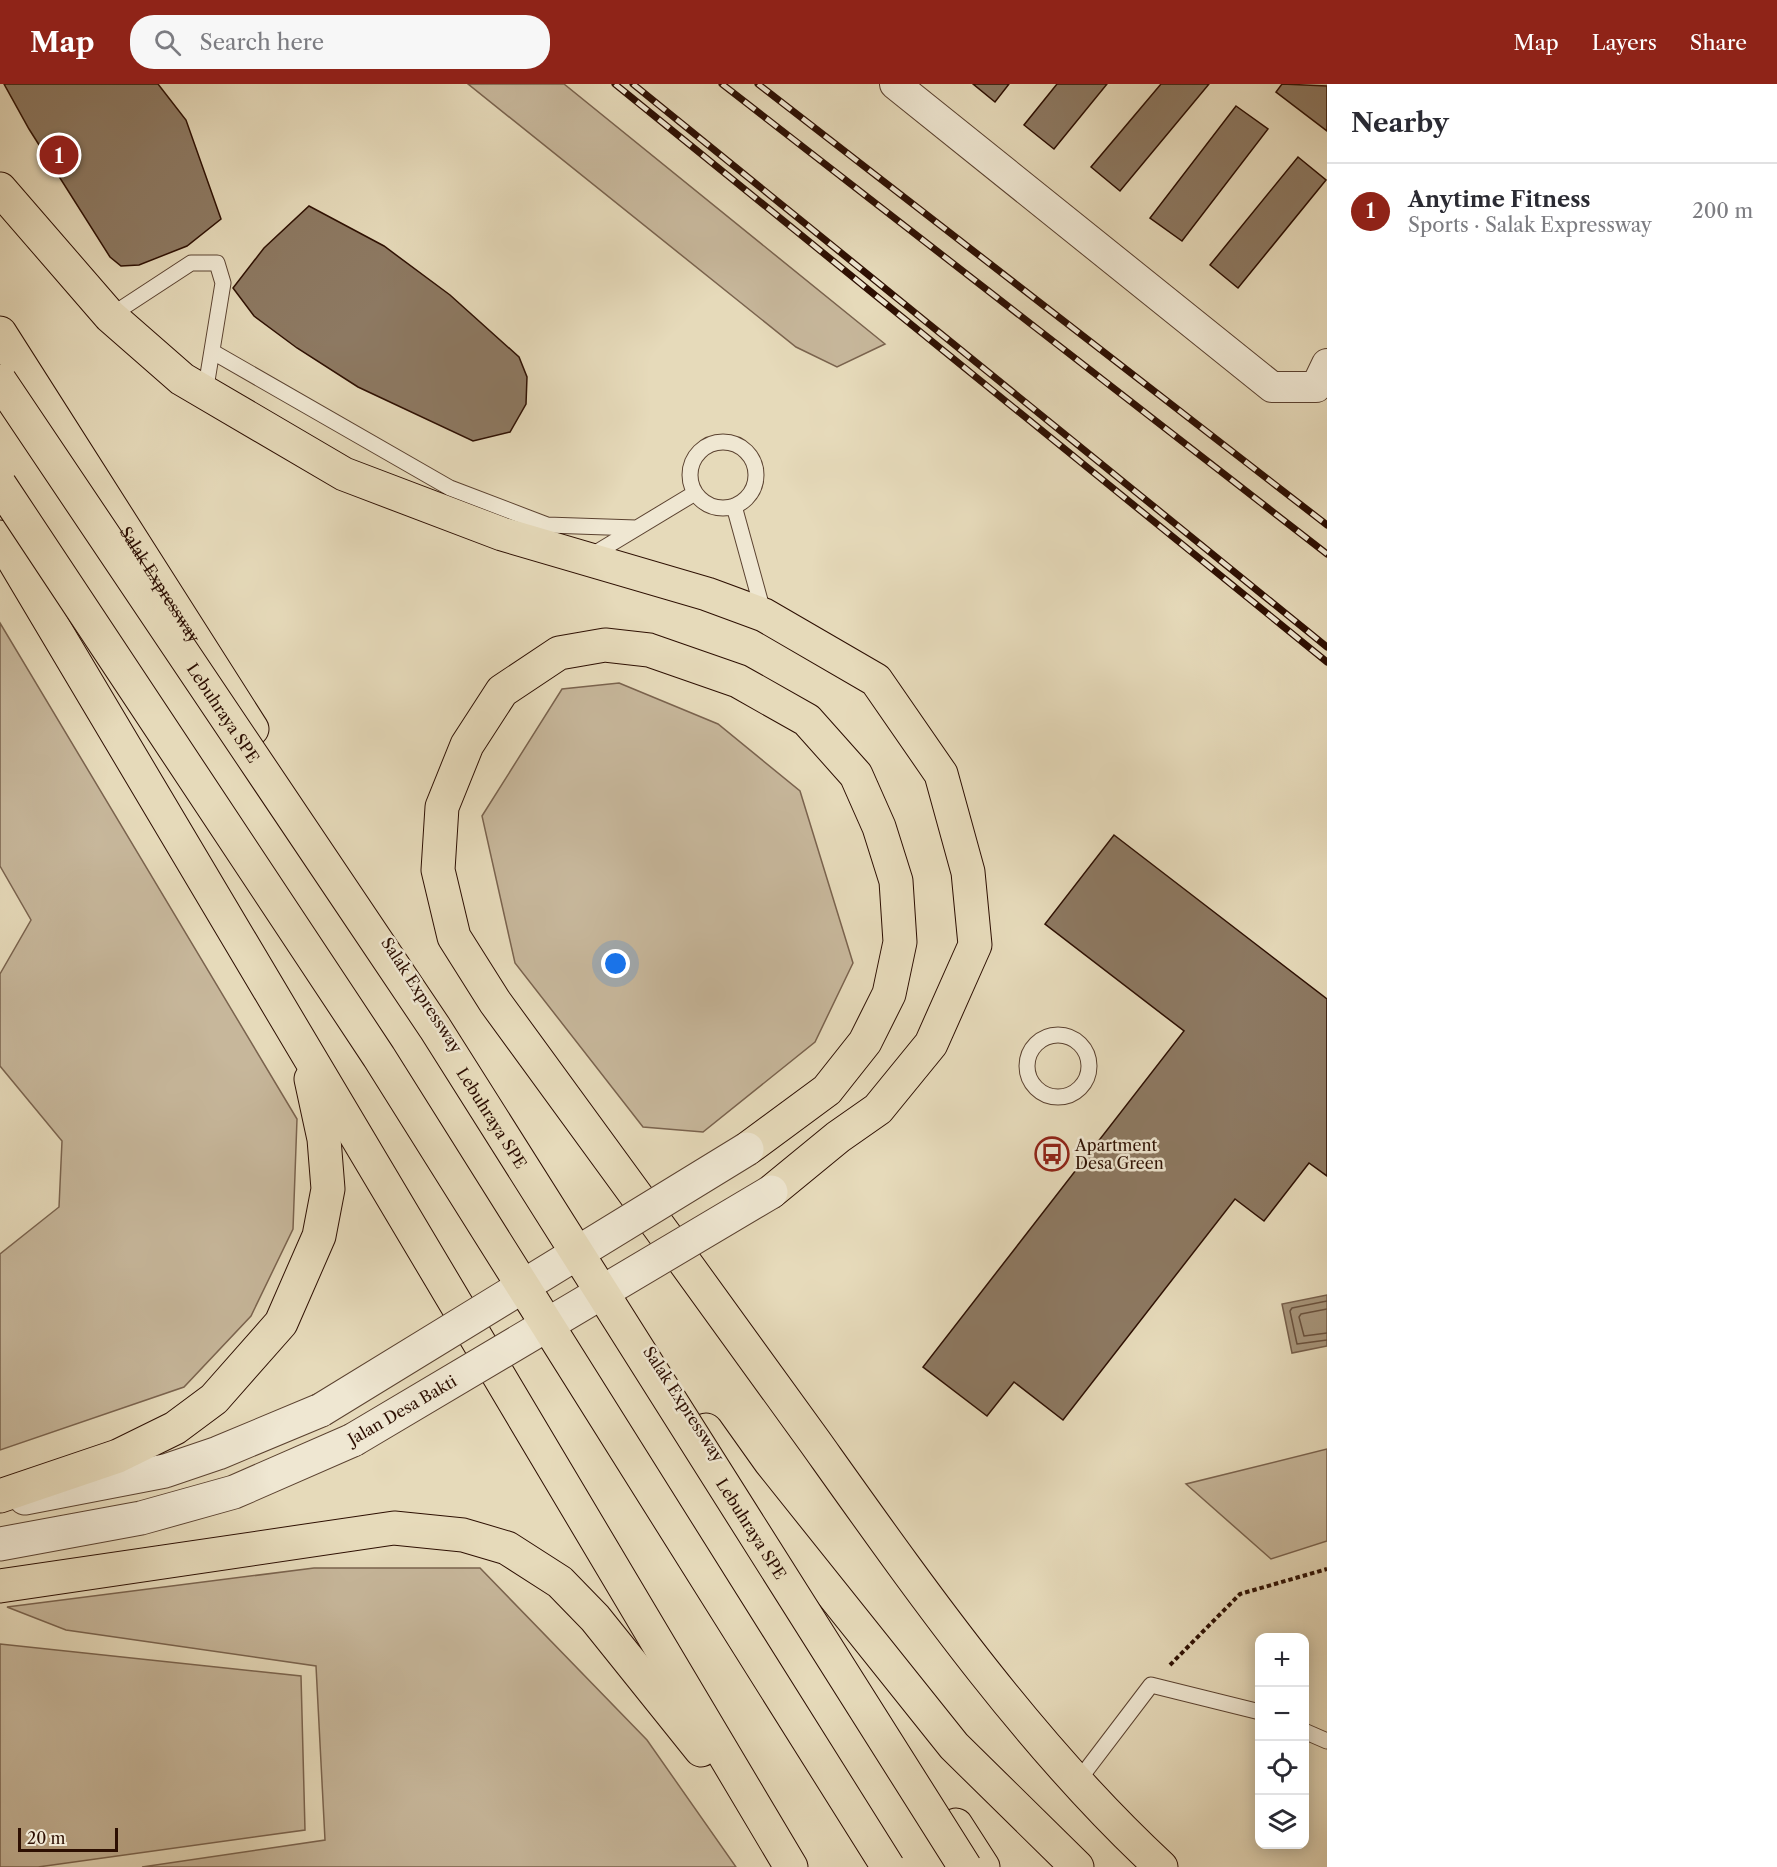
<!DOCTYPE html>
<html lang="en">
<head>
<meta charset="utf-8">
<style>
  body { margin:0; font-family:"Libre Caslon Text",serif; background:#f7f7f7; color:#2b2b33 }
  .controls { position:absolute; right:18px; bottom:18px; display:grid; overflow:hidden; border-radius:12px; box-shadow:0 3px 15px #0003 }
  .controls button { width:54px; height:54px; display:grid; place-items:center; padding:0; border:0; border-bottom:2px solid #e1e1e2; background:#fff; color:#2b2b33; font:30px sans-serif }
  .scale { position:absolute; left:18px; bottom:15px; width:100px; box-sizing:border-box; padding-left:6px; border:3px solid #2d0f02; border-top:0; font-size:16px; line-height:21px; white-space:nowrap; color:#2d0f02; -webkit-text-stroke:4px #efe7d2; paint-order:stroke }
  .you { position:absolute; left:616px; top:880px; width:21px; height:21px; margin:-15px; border:4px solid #fff; border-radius:50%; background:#1a73e8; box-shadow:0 0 0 9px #1a73e833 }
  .badge { display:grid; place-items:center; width:39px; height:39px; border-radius:50%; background:#8f2418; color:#fff; font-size:20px; font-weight:700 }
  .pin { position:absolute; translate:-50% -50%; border:3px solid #fff; box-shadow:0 2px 6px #0006 }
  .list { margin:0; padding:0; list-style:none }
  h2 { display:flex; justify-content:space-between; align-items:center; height:78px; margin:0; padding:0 24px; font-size:26px }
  h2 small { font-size:20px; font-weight:400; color:#7c7c81 }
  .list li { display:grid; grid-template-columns:39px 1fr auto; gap:18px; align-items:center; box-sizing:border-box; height:96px; padding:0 24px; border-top:2px solid #e1e1e2 }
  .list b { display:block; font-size:22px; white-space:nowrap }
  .list p { margin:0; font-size:20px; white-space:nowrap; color:#7c7c81 }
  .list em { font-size:20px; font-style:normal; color:#7c7c81 }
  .icon { flex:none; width:33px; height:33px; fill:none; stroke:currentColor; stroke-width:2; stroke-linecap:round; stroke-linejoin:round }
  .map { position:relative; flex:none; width:1327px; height:1783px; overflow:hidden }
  header { display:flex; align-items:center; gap:36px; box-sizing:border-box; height:84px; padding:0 30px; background:#8f2418; color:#fff }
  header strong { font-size:28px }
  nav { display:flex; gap:33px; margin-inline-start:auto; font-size:21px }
  .search { width:420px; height:54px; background:#f7f7f7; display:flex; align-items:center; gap:15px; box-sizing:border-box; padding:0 21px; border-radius:24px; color:#7c7c81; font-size:22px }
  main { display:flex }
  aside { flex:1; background:#fff }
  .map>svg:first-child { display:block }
  .green { fill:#c7b79b; stroke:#7a634e; stroke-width:1.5 }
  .water { fill:#a7957b; stroke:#765f4b; stroke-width:1.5 }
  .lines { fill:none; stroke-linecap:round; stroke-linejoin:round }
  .shore { stroke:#6a523e; stroke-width:1.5 }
  .building { fill:#8d7962; stroke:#2d0f02; stroke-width:1.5 }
  .service-casing { stroke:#5b4230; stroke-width:17 }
  .minor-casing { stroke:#5b4230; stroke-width:32 }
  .tertiary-casing { stroke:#5b4230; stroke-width:35 }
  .trunk-casing { stroke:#2d0f02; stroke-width:35 }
  .motorway-casing { stroke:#2d0f02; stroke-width:35 }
  .path { stroke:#2d0f02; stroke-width:4; stroke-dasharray:4.5 3; stroke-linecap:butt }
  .service { stroke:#efe7d2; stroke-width:15 }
  .minor { stroke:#efe7d2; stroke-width:30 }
  .tertiary { stroke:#efe7d2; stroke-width:33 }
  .trunk { stroke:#e6daba; stroke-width:33 }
  .motorway { stroke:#e6daba; stroke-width:33 }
  .rail-casing { stroke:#2d0f02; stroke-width:7 }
  .rail { stroke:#efe7d2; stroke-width:4.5; stroke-dasharray:14; stroke-linecap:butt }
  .tertiary-bridge-casing { stroke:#5b4230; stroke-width:35; stroke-linecap:butt }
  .motorway-bridge-casing { stroke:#2d0f02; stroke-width:35; stroke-linecap:butt }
  .tertiary-bridge { stroke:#efe7d2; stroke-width:33 }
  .motorway-bridge { stroke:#e6daba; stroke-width:33 }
  .labels { text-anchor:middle; stroke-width:5; stroke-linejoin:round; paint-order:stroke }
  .street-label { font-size:16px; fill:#2d0f02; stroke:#efe7d2 }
  .poi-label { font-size:16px; fill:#2d0f02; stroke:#efe7d2; text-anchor:start }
</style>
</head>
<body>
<header>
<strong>Map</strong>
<div class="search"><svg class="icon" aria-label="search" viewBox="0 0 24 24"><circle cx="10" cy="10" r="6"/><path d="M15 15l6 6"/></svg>Search here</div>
<nav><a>Map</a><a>Layers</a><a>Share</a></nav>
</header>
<main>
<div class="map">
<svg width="1327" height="1783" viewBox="0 0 1327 1783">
  <rect width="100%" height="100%" fill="#e6daba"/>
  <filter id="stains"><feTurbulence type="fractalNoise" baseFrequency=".00333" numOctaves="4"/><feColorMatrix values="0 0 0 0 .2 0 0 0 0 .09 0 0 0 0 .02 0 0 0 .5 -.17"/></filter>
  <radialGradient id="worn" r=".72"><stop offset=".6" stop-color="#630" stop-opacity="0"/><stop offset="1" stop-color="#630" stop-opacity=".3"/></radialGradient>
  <path class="green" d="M468,0H564L885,260L837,283L796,263Z
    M0,539L297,1035L293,1145L251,1232L184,1303L0,1366V1170L59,1123L62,1057L0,982V890L31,836L0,782Z
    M619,599L718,640L800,707L853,879L815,958L703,1048L643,1043L515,879L482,732L562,605Z
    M1327,1365V1457L1271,1475L1186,1400Z
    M314,1484H480L647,1656L736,1783H142L325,1756L316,1582L66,1546L7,1523Z
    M0,1560L301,1592L305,1746L38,1783H0Z"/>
  <path class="water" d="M1327,1211V1262L1292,1269L1282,1220Z"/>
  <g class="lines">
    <path class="shore" d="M1327,1217L1292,1224L1290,1227L1297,1260L1327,1256
      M1327,1225L1301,1230L1299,1233L1304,1252L1327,1249"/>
  </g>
  <path class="building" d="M4,0H158L186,36L221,135L187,162L139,181L121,182L110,173L29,45Z
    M973,0H1009L995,18Z
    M1057,0H1107L1054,65L1024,41Z
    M1161,0H1209L1120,107L1091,83Z
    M1282,0L1327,2V47L1276,8Z
    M1236,22L1268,45L1182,157L1150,134Z
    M1298,73L1326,96L1238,204L1210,181Z
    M309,122L384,162L450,211L519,273L527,293L526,320L510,348L473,357L358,303L297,264L254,232L233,204L264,164Z
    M1114,751L1327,915V1092L1309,1079L1264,1137L1235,1115L1063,1336L1014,1298L987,1332L923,1283L1184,947L1045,840Z"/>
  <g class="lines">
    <defs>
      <path id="service" d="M110,232L191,179H217L223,199L205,309
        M213,268L450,404L547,441L636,444
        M690 391a33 33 0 1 1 66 0a33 33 0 1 1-66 0Z
        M734,422L764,531
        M589,473L695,409
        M1027 982a31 31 0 1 1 62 0a31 31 0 1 1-62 0Z
        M1304,1647L1327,1657
        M1078,1697L1151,1601L1260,1628"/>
      <path id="minor" d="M895,0L1272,303H1316L1327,280"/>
      <path id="tertiary" d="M25,1414L165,1387L218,1369L321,1326
        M0,1460L141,1434L234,1408L353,1356"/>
      <g id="trunk">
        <path d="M0,105L110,232L182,295L344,390L502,450L707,510L764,531L876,596L941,690L968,788L975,861L931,960L878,1025L838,1053L771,1108"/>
        <path id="s1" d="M0,249L252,645"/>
        <path d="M0,453L791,1783"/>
        <path d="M0,1412L118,1372L175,1344L214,1315L281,1239L319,1152L328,1105L324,1055L311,995"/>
        <path d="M0,1502L394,1444L463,1451L507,1464L560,1498L595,1534L701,1666"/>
        <path d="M956,1741L983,1783"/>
      </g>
      <path id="motorway" d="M747,1065L827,1006L865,958L889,910L900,858L896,797L879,743L856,691L807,636L738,597L649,566L605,561L559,569L502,607L467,661L442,723L438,786L454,853L495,918C602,1064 709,1211 815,1358C919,1504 1029,1661 1161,1783
        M706,1346L743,1398L954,1662L1077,1783"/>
    </defs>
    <use href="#service" class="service-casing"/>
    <use href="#minor" class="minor-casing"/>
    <use href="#tertiary" class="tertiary-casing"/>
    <use href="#trunk" class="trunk-casing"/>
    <use href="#motorway" class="motorway-casing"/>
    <path class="path" d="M1170,1581L1240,1510L1327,1485"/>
    <use href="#service" class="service"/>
    <use href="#minor" class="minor"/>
    <use href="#tertiary" class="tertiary"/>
    <use href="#trunk" class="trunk"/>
    <use href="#motorway" class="motorway"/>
    <defs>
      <path id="rail" d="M615,0L1327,578
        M633,0L1327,563
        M722,0L1327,470
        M758,0L1327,441"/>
    </defs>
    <use href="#rail" class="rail-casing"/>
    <use href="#rail" class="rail"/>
    <defs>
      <path id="tertiary-bridge" d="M321,1326L747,1065
        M353,1356L771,1108"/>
      <g id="motorway-bridge">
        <path id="s2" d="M0,297L435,944L965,1783"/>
        <path d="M0,401L379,973L888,1783"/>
      </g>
    </defs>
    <use href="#tertiary-bridge" class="tertiary-bridge-casing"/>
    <use href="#motorway-bridge" class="motorway-bridge-casing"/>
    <use href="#tertiary-bridge" class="tertiary-bridge"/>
    <use href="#motorway-bridge" class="motorway-bridge"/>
  </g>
  <defs>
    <symbol id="bus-ring" viewBox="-11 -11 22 22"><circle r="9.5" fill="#efe7d2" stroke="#8f2418" stroke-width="1.5"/><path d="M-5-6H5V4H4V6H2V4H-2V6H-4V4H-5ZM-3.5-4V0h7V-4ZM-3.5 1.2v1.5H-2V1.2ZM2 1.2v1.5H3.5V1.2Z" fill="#8f2418"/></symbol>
  </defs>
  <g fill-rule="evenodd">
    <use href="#bus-ring" x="1033" y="1051" width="38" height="38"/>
  </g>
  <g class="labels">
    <g class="street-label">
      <text dy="6" stroke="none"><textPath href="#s1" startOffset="298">Salak Expressway</textPath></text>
      <text dy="6" stroke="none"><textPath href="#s2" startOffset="400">Lebuhraya SPE</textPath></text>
      <text transform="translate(422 911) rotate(57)" y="6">Salak Expressway</text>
      <text dy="6" stroke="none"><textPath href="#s2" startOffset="886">Lebuhraya SPE</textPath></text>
      <text transform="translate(684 1320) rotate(57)" y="6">Salak Expressway</text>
      <text transform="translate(402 1326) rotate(-30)" y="6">Jalan Desa Bakti</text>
      <text dy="6" stroke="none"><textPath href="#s2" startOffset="1372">Lebuhraya SPE</textPath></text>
    </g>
    <g class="poi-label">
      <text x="1075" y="1067">Apartment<tspan x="1075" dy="18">Desa Green</tspan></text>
    </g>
  </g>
  <rect width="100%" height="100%" filter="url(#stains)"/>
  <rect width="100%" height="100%" fill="url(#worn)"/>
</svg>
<div class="controls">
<button>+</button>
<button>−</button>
<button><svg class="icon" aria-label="locate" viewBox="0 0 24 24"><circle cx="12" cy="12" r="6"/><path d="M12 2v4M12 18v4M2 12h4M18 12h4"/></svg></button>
<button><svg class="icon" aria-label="layers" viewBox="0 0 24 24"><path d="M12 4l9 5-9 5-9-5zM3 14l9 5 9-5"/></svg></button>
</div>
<div class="scale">20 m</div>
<div class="you"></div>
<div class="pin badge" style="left:59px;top:71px">1</div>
</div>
<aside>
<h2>Nearby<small></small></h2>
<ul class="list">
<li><span class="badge">1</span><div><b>Anytime Fitness</b><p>Sports · Salak Expressway</p></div><em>200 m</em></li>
</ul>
</aside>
</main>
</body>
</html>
